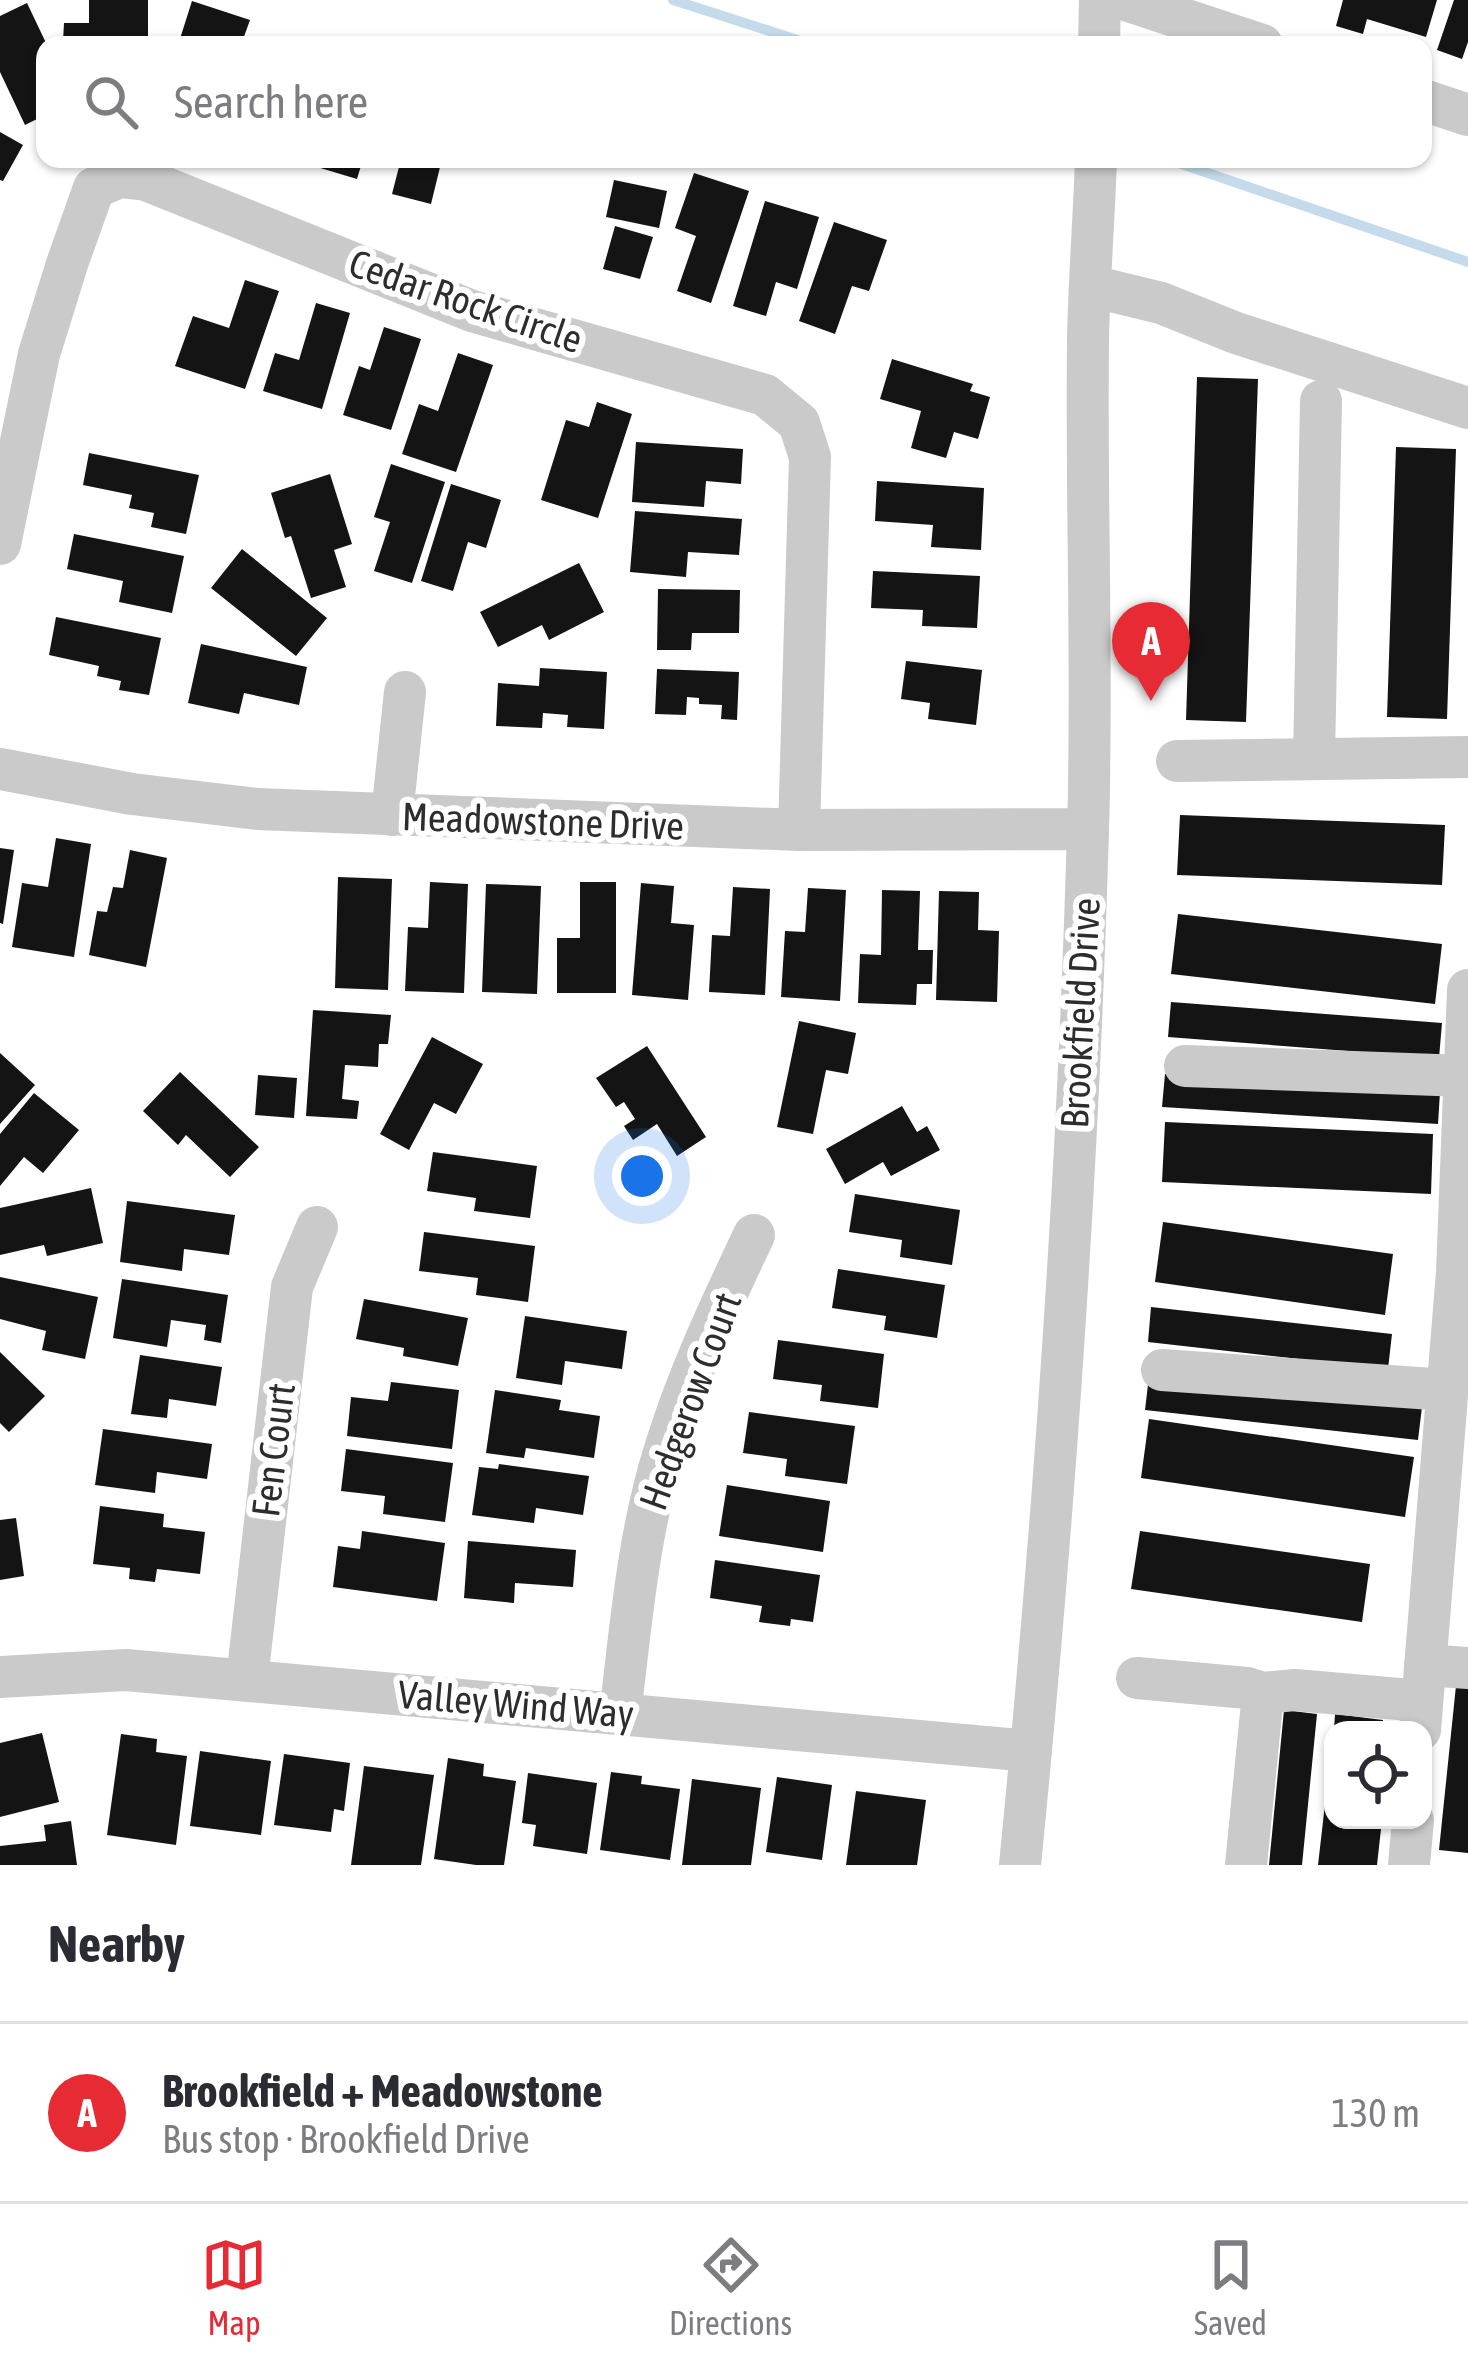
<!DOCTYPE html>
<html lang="en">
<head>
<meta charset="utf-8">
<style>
  body { margin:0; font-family:"Asap Condensed",sans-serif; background:#f7f7f7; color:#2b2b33 }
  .controls { position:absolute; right:36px; bottom:36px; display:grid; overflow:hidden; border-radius:24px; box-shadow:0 3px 9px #0004 }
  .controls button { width:108px; height:108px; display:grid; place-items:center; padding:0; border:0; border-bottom:3px solid #e1e1e2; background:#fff; color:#2b2b33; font:60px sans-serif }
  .you { position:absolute; left:642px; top:1176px; width:42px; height:42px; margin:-30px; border:9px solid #fff; border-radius:50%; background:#1a73e8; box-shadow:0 0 0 18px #1a73e833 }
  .badge { display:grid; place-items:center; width:78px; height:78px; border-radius:50%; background:#e72b34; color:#fff; font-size:39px; font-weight:700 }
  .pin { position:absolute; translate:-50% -99px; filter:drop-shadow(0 3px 6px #0008) }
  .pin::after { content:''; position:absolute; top:63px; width:42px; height:36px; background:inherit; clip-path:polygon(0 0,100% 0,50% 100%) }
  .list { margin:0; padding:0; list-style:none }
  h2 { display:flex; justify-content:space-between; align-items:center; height:156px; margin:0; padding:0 48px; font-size:51px }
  h2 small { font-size:39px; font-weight:400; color:#7c7c81 }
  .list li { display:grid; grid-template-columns:78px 1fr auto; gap:36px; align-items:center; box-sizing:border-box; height:180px; padding:0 48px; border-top:3px solid #e1e1e2 }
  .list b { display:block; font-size:45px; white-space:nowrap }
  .list p { margin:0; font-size:39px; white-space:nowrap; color:#7c7c81 }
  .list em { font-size:39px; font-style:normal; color:#7c7c81 }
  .icon { flex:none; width:66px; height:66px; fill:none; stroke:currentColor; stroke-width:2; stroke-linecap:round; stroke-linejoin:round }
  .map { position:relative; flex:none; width:1468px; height:1865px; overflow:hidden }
  .search { position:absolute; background:#fff; box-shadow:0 3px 9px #0004; left:36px; right:36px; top:36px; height:132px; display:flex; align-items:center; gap:30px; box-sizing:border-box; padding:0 42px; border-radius:24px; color:#7c7c81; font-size:45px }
  .sheet { height:336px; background:#fff }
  nav { display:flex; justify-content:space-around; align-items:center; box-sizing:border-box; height:168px; border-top:3px solid #e1e1e2; background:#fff; font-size:33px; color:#7c7c81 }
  nav a { display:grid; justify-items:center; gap:6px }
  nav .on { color:#e72b34 }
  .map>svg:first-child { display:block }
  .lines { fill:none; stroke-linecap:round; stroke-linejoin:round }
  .stream { stroke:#c5dbeb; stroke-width:10 }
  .building { fill:#141414 }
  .minor { stroke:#cacaca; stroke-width:42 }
  .labels { text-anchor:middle; stroke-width:12; stroke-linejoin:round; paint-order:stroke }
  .street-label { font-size:39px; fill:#2d2d2d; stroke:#fff }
</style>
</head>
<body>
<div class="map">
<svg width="1468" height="1865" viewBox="0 0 1468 1865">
  <rect width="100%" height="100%" fill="#fff"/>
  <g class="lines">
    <path class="stream" d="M673,0L813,45
      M1167,159L1468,262"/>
  </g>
  <path class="building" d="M89,0H148V41H63L64,23H89Z
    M1343,0H1437L1426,37L1367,19L1363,34L1336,26Z
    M1454,0H1468V42L1462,59L1437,50Z
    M192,1L250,20L241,45H178Z
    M27,3L47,45L45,74L42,75L45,82V115L25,125L0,72V16Z
    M0,132L23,145L3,181L0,180Z
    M319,159H363L357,179L317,167Z
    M401,159H442L431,204L392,194Z
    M694,173L749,191L711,303L677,291L696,236L675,228Z
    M614,180L667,191L659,228L606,217Z
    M765,201L819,217L797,289L776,282L766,316L733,306Z
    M834,222L887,240L869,291L852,286L835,334L799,321Z
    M615,226L653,237L640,279L603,269Z
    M245,280L279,291L245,389L175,366L193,316L229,328Z
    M316,303L350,313L322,409L263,391L275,353L299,360Z
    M384,327L421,339L391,430L343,415L359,366L370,370Z
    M458,353L493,365L456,472L402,454L419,404L438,411Z
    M892,359L973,384L970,391L990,397L978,439L954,432L946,458L911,448L921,411L880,399Z
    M1197,377L1258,379L1246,722L1186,720Z
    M597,402L632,414L598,518L541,500L566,420L589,427Z
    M636,442L743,449L741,484L706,481L704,507L632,502Z
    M1396,447L1456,449L1447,719L1387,717Z
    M89,453L199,475L186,534L151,527L154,513L129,508L132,495L83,485Z
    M391,464L445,482L412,583L374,571L390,522L374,517Z
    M330,474L352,544L334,550L346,587L311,598L291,536L285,538L271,493Z
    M877,481L984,488L981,550L931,547L933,525L875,521Z
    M451,484L501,500L486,548L468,542L453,591L421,581Z
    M635,511L742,519L739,555L688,552L686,577L630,572Z
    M74,534L184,556L172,613L119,602L123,581L67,569Z
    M242,549L327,618L296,656L211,588Z
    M579,563L604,612L549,640L542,625L498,647L480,612Z
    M873,571L980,576L977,628L922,626L923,610L871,608Z
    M658,589L740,590L739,633H692L691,650H657Z
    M56,617L161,638L149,695L119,690L121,681L97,676L99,666L49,655Z
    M201,644L307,667L299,705L244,693L239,714L188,703Z
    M906,661L982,670L976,725L928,719L930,703L901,699Z
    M540,668L607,672L604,729L567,727L568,715L543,713L542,728L496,726L498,683L539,686Z
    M657,669L739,672L737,720L721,719L722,705L699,704V698L687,697L686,715L655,714Z
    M1180,815L1445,825L1442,885L1177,875Z
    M56,838L91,844L74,957L12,947L22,883L48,887Z
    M0,848L14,850L3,924L0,923Z
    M130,850L167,858L146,967L89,955L97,911L107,912L113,887L123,888Z
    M338,877L392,879L388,990L335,988Z
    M430,882L468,884L464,993L405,991L408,927L428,928Z
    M580,882H616V993H557V938H580Z
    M641,883L674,886L671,923L694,925L688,1000L632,995Z
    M486,884L541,886L537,994L482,992Z
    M733,887L770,889L765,995L709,992L712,935L730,936Z
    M808,888L846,890L840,1001L781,997L785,931L805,932Z
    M882,890L920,891L918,950H933L932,984H917L916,1005L858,1003L860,954L881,955Z
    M939,891L979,892L978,930L999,931L997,1002L936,1000Z
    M1178,914L1442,944L1435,1004L1171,974Z
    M1171,1002L1442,1023L1439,1058L1168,1037Z
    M313,1010L391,1015L388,1044H379L378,1067L345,1065L342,1099L359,1101L357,1119L306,1116Z
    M799,1021L856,1033L848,1074L826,1070L813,1134L777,1127Z
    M432,1037L483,1064L456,1114L434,1103L409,1150L380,1134Z
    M647,1046L706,1137L677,1156L657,1124L633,1140L624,1126L635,1119L624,1102L616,1107L596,1078Z
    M0,1053L35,1085L0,1124Z
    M180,1072L259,1147L230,1177L186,1135L178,1145L143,1111Z
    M1165,1074L1440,1092L1438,1124L1162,1107Z
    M258,1075L297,1078L294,1118L255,1115Z
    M34,1093L79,1130L43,1173L24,1157L0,1186V1134Z
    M902,1106L917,1132L927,1126L940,1150L891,1176L883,1162L845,1184L826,1149Z
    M1165,1122L1433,1134L1431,1194L1162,1182Z
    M433,1152L537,1166L530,1218L474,1211L476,1198L427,1191Z
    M91,1188L103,1243L47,1256L44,1245L0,1255V1208Z
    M855,1194L960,1210L952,1265L900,1257L902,1240L849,1232Z
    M127,1201L235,1215L229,1255L184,1249L182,1271L120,1262Z
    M1163,1222L1393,1254L1385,1315L1155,1282Z
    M424,1232L535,1246L528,1302L476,1295L478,1278L419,1271Z
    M838,1269L945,1285L937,1338L884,1330L886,1316L832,1308Z
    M0,1277L98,1297L85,1359L42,1350L46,1331L0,1319Z
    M122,1279L228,1295L221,1343L204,1340L206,1325L171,1320L167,1347L113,1338Z
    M364,1299L468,1318L458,1366L403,1356L404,1348L356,1339Z
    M1151,1307L1392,1334L1388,1369L1148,1342Z
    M525,1316L627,1331L622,1369L565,1361L562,1385L516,1378Z
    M778,1340L884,1354L878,1408L820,1401L822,1385L773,1379Z
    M0,1352L45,1396L9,1432L0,1423Z
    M140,1355L222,1367L216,1406L169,1399L167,1418L131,1414Z
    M1149,1376L1422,1407L1418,1440L1145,1410Z
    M391,1382L459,1390L452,1449L347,1436L351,1397L388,1401Z
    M495,1390L561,1400L559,1410L600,1416L594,1458L526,1448L524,1458L486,1453Z
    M749,1412L855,1426L847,1484L785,1476L787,1459L743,1453Z
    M1149,1419L1414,1457L1405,1517L1141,1478Z
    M103,1429L212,1444L207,1479L157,1472L155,1493L95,1485Z
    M346,1449L453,1463L445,1522L383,1514L385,1496L341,1491Z
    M499,1464L589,1476L583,1515L536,1508L534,1523L472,1515L479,1467L498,1469Z
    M727,1485L830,1501L823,1552L719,1536Z
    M100,1506L164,1514L163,1527L205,1532L200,1574L157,1569L155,1582L129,1579L130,1568L93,1564Z
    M16,1518L24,1576L0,1580V1520Z
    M362,1531L445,1543L437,1601L333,1587L338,1546L360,1549Z
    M1140,1531L1370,1564L1362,1622L1131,1589Z
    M468,1541L576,1550L573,1587L515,1583L514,1603L464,1598Z
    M715,1560L820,1575L813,1622L791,1619L790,1626L759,1622L762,1606L710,1598Z
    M1457,1676L1468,1677V1853L1439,1850Z
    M1284,1710L1317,1714L1302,1865H1269Z
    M1335,1714L1383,1720L1382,1730H1334Z
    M42,1733L59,1802L0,1817V1743Z
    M121,1734L157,1739L156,1752L187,1756L176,1845L107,1835Z
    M200,1751L271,1761L261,1835L190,1826Z
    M284,1754L350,1763L344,1811L334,1809L331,1832L274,1825Z
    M448,1758L484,1764L483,1776L516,1781L504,1865H476L434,1859Z
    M1330,1761H1333V1820H1382L1377,1865H1318Z
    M364,1766L434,1775L421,1865H351Z
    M611,1772L642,1776L641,1784L680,1789L670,1860L600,1850Z
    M528,1773L597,1783L587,1854L533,1846L536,1825L522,1823Z
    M777,1777L832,1785L822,1860L766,1852Z
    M692,1779L761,1788L751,1865H682Z
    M856,1791L926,1800L917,1865H846Z
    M71,1821L77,1865H0V1846L46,1841L44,1825Z"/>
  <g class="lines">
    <path class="minor" d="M1126,0L1262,45
      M1099,45L1100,0
      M1423,100L1468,115
      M1091,286L1161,303L1236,333L1468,408
      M0,544L39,354L67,264L94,188L120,177L146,180L472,311L765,395L799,423L810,457L799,830
      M1314,759L1321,401
      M1177,761L1468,757
      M0,769L132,794L257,809L799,830L1088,829
      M392,815L405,692
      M1185,1066L1465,1076
      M1162,1370L1447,1390
      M1425,1665L1468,1668
      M0,1677L126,1670L1031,1751
      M1137,1678L1247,1688L1263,1693
      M247,1679L292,1287L317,1227
      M620,1714C631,1625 638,1534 665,1449C688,1374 721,1305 754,1235
      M1420,1730L1457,1272L1468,990
      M1020,1865C1054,1521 1078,1177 1088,831C1093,668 1086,504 1088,341C1089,280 1094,219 1096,159
      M1246,1865L1263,1693L1295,1690L1422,1701
      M1409,1865L1413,1820"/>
  </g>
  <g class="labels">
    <g class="street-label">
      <text transform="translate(466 301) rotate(19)" y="14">Cedar Rock Circle</text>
      <text transform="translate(543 821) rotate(2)" y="14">Meadowstone Drive</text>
      <text transform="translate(1080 1013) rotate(-87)" y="14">Brookfield Drive</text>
      <text transform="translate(690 1401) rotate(-70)" y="14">Hedgerow Court</text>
      <text transform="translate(273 1450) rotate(-83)" y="14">Fen Court</text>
      <text transform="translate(516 1704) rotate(5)" y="14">Valley Wind Way</text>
    </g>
  </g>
</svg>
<div class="controls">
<button><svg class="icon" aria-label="locate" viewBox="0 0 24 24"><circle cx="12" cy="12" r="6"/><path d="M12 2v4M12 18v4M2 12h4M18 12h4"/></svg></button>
</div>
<div class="you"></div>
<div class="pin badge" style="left:1151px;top:701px">A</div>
<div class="search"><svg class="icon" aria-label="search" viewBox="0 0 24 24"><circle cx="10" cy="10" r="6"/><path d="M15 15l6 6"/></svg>Search here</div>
</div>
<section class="sheet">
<h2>Nearby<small></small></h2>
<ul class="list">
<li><span class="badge">A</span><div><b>Brookfield + Meadowstone</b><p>Bus stop · Brookfield Drive</p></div><em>130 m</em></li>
</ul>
</section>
<nav>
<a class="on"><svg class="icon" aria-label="map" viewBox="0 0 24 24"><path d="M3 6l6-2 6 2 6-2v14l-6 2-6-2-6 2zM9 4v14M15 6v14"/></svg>Map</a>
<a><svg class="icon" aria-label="directions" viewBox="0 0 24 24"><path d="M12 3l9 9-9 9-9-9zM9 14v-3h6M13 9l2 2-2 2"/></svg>Directions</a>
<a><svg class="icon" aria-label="saved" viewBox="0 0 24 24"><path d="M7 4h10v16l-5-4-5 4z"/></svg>Saved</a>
</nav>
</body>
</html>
